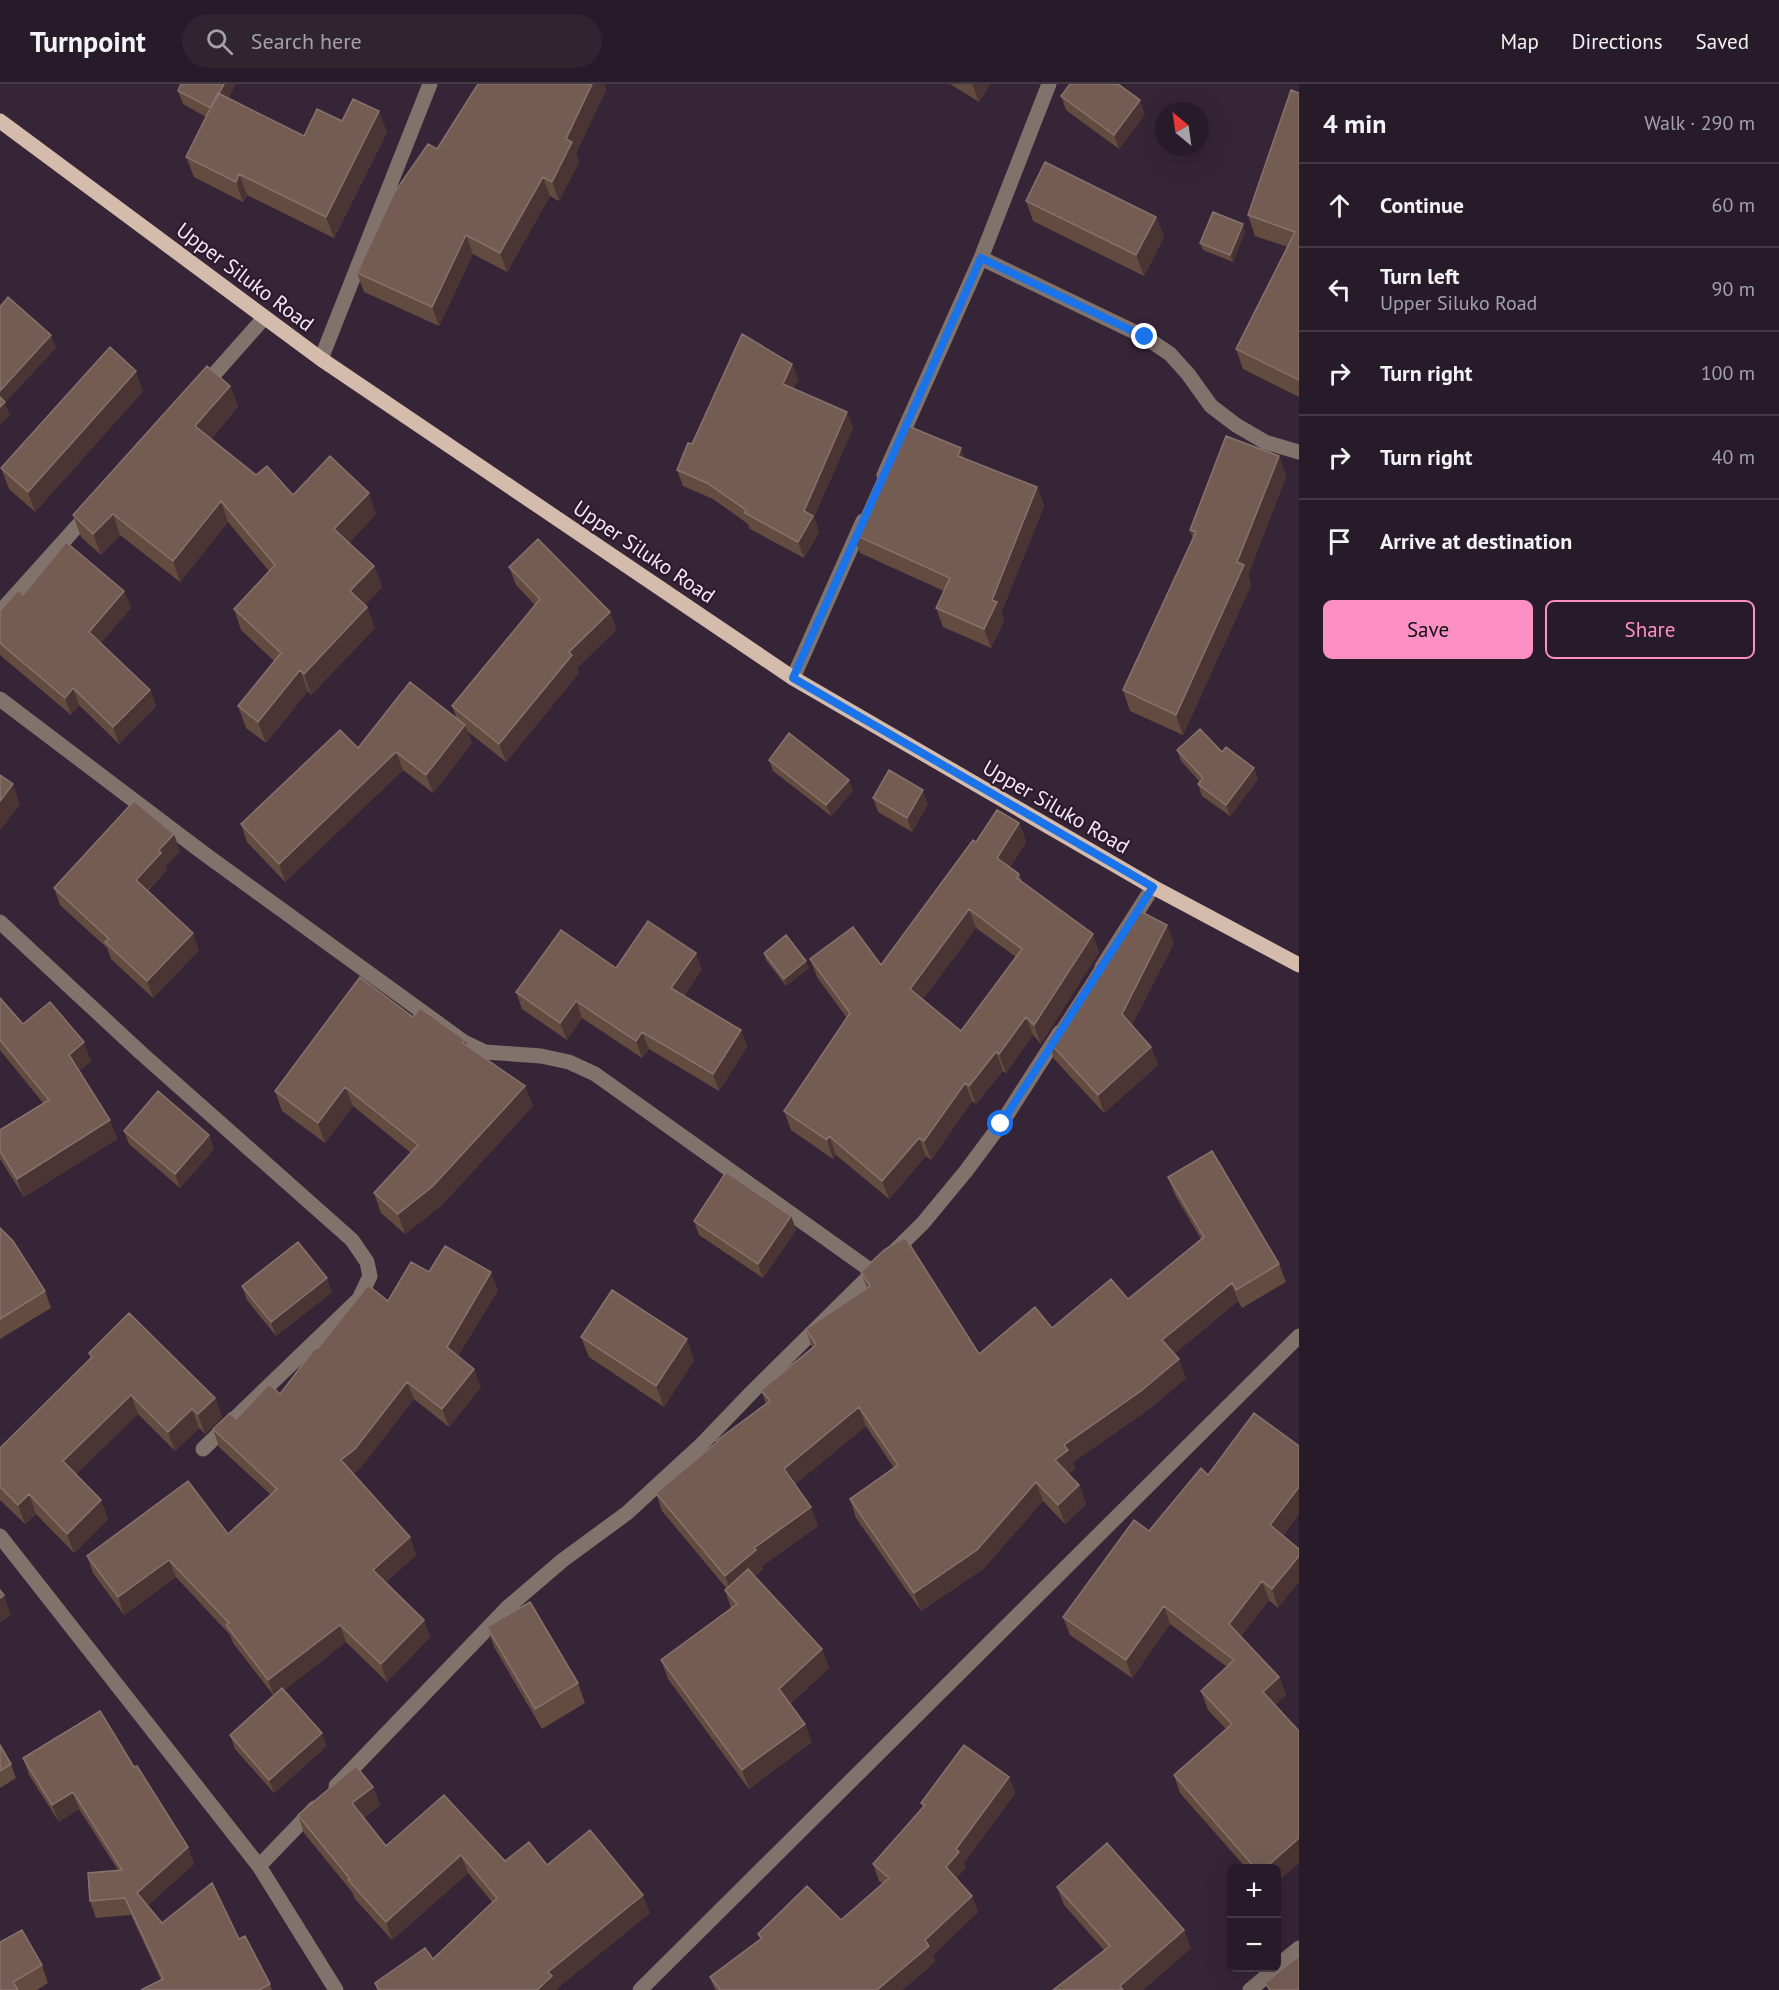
<!DOCTYPE html>
<html lang="en">
<head>
<meta charset="utf-8">
<style>
  body { margin:0; font-family:"PT Sans",sans-serif; background:#302431; color:#f1f3f6 }
  .controls { position:absolute; right:18px; bottom:18px; display:grid; overflow:hidden; border-radius:9px; box-shadow:0 6px 24px #0002 }
  .controls button { width:54px; height:54px; display:grid; place-items:center; padding:0; border:0; border-bottom:2px solid #443946; background:#281b29; color:#f1f3f6; font:30px sans-serif }
  .compass { position:absolute; left:1155px; top:18px; width:54px; height:54px; border-radius:50%; background:#281b29; box-shadow:0 6px 24px #0002; rotate:331deg }
  .stop { position:absolute; width:18px; height:18px; margin:-14px; border:4px solid #1a73e8; border-radius:50%; background:#fff }
  .stop.end { background:#1a73e8; border-color:#fff; box-shadow:0 2px 6px #0008 }
  .list { margin:0; padding:0; list-style:none }
  h2 { display:flex; justify-content:space-between; align-items:center; height:78px; margin:0; padding:0 24px; font-size:26px }
  h2 small { font-size:20px; font-weight:400; color:#a5a1a8 }
  .list li { display:grid; grid-template-columns:39px 1fr auto; gap:18px; align-items:center; box-sizing:border-box; height:84px; padding:0 24px; border-top:2px solid #443946 }
  .list b { display:block; font-size:22px; white-space:nowrap }
  .list p { margin:0; font-size:20px; white-space:nowrap; color:#a5a1a8 }
  .list em { font-size:20px; font-style:normal; color:#a5a1a8 }
  .actions { display:flex; gap:12px; padding:18px 24px }
  .actions a { flex:1; padding:14px 0; border:2px solid #fc8fc3; border-radius:9px; text-align:center; font-size:21px; color:#fc8fc3 }
  .actions .main { background:#fc8fc3; color:#111 }
  .icon { flex:none; width:33px; height:33px; fill:none; stroke:currentColor; stroke-width:2; stroke-linecap:round; stroke-linejoin:round }
  .map { position:relative; flex:none; width:1299px; height:1906px; overflow:hidden }
  header { display:flex; align-items:center; gap:36px; box-sizing:border-box; height:84px; padding:0 30px; background:#281b29; border-bottom:2px solid #443946 }
  header strong { font-size:28px }
  nav { display:flex; gap:33px; margin-inline-start:auto; font-size:21px }
  .search { width:420px; height:54px; background:#302431; display:flex; align-items:center; gap:15px; box-sizing:border-box; padding:0 21px; border-radius:33px; color:#a5a1a8; font-size:22px }
  main { display:flex }
  aside { flex:1; background:#281b29 }
  .map>svg:first-child { display:block }
  .lines { fill:none; stroke-linecap:round; stroke-linejoin:round }
  .minor { stroke:#80736c; stroke-width:15 }
  .major { stroke:#d5bbac; stroke-width:15 }
  .wall { fill:#644b40; fill-rule:evenodd }
  .shaded-wall { fill:#4b3434 }
  .building { fill:#745c53; stroke:#88726d; stroke-width:1.5; fill-rule:evenodd }
  .route { stroke:#1a73e8; stroke-width:8 }
  .labels { text-anchor:middle; stroke-width:4.5; stroke-linejoin:round; paint-order:stroke }
  .street-label { font-size:21px; fill:#f6e9f6; stroke:#2c1a2d }
</style>
</head>
<body>
<header>
<strong>Turnpoint</strong>
<div class="search"><svg class="icon" aria-label="search" viewBox="0 0 24 24"><circle cx="10" cy="10" r="6"/><path d="M15 15l6 6"/></svg>Search here</div>
<nav><a>Map</a><a>Directions</a><a>Saved</a></nav>
</header>
<main>
<div class="map">
<svg width="1299" height="1906" viewBox="0 0 1299 1906">
  <rect width="100%" height="100%" fill="#362437"/>
  <g class="lines">
    <path class="minor" d="M981,174L1145,253L1170,270L1188,290L1211,322L1236,341L1265,358L1299,368
      M321,275L430,0
      M202,304L264,234
      M884,391L981,174L1049,0
      M0,528L89,429
      M793,594L863,437
      M0,615L202,768L464,958L485,968L541,972L569,978L595,990L873,1188
      M0,838L140,968L352,1156L367,1178L370,1192L359,1215L203,1365
      M1102,883L1153,803
      M0,1452L259,1782L336,1906
      M336,1702L508,1523L563,1476L627,1429L702,1360L752,1308L923,1139L966,1087L1001,1040L1060,948
      M259,1782L315,1724
      M1276,1883L1299,1864
      M640,1906L1299,1252
      M1250,1906L1276,1884"/>
    <path class="major" d="M0,37L321,275L793,594L1153,803L1299,881"/>
  </g>
  <path class="wall" d="M478,0H604L606,6L576,69L579,78L559,117L550,112L507,188L473,170L439,242L364,208L357,189L437,65Z
    M950,0H990L979,18Z
    M178,7L228,14L304,52L342,37L387,48L334,154L247,111L243,118L194,93L186,73L206,33L183,20Z
    M1299,9V313L1243,285L1236,265L1288,163L1255,152L1248,131Z
    M1061,12L1145,30L1119,65L1066,26Z
    M1026,117L1156,133L1164,153L1144,192L1033,137Z
    M1245,147L1233,178L1203,166L1200,159Z
    M792,280L798,295L793,305L853,344L814,433L819,448L804,474L750,445L748,440L713,415L683,402L677,386L692,360Z
    M230,302L238,323L211,355L256,391L293,411L376,430L349,459L374,482L382,503L365,521L367,523L375,544L311,611L308,607L266,659L246,644L238,622L274,577L241,546L234,525L269,487L228,438L180,498L120,451L101,471L81,453L73,431Z
    M143,307L35,428L9,405L1,384Z
    M1279,372L1286,393L1248,491L1251,501L1183,651L1130,627L1123,606L1193,454L1190,446Z
    M894,375H965L1037,403L1044,422L1001,529L1004,537L991,564L943,543L936,524L944,507L860,469L853,450Z
    M509,483L610,528L616,546L577,584L579,589L506,678L467,647L472,659L433,709L403,686L285,798L247,758L241,740L358,664L457,635L452,622L535,521L516,501Z
    M124,507L131,524L101,559L150,606L156,622L119,660L79,621L71,631L0,571V527L23,511Z
    M1177,666L1222,668L1254,684L1258,695L1230,732L1202,712L1198,700L1200,698L1181,677Z
    M769,676L849,696L853,707L831,732L773,687Z
    M873,714L928,720L912,748L878,728Z
    M1019,739L1026,758L1010,783L1019,790L1022,798L1099,868L1041,960L1033,951L1006,989L1003,987L976,1020L972,1017L931,1076L926,1072L889,1115L836,1071L833,1075L791,1046L784,1027L847,934L817,893L810,875L881,881L976,758ZM976,844L1016,873L961,947L923,915Z
    M180,767L166,781L167,785L148,807L199,866L153,914L111,875L107,864L60,821L54,804Z
    M1174,859L1132,941L1151,963L1158,981L1104,1029L1054,975L1048,957Z
    M764,869L809,884L786,902L766,876Z
    M616,884L702,885L684,912L741,946L747,963L719,1007L649,965L642,974L582,934L567,956L522,925L516,908Z
    M0,914L23,940L91,977L79,987L110,1036L117,1055L24,1113L0,1075V1046L43,1019L0,966Z
    M413,933L465,956L468,963L525,1002L533,1022L441,1122L405,1150L381,1129L374,1109L411,1069L353,1022L325,1059L282,1027L275,1007Z
    M124,1047L209,1051L214,1065L180,1104L129,1060Z
    M1168,1093L1279,1180L1286,1198L1242,1224L1238,1217L1174,1270L1186,1294L1148,1326L1073,1378L1075,1385L1068,1390L1079,1401L1086,1420L1065,1440L1043,1417L983,1485L921,1527L856,1434L850,1415L894,1384L866,1342L795,1400L818,1442L762,1482L763,1485L755,1492L822,1565L829,1584L790,1620L812,1658L749,1705L668,1595L661,1576L731,1524L725,1506L727,1505L662,1427L656,1409L766,1320L761,1306L812,1264L806,1245L867,1204L861,1188L979,1270L1052,1244L1128,1215L1201,1155L1175,1111Z
    M791,1132L796,1146L763,1194L699,1151L694,1137Z
    M0,1144L45,1207L51,1224L0,1255Z
    M429,1188L498,1206L458,1272L481,1303L449,1343L414,1315L361,1383L353,1390L410,1453L416,1471L386,1498L424,1536L430,1553L387,1598L346,1558L284,1606L327,1662L274,1709L235,1665L230,1651L274,1612L233,1559L230,1551L176,1493L124,1531L93,1489L87,1472L228,1450L271,1411L219,1363L213,1345L236,1335L280,1310L318,1264Z
    M242,1202L332,1208L276,1252L247,1216Z
    M581,1253L694,1276L664,1323L589,1273Z
    M89,1269L215,1314L222,1333L205,1350L199,1344L175,1367L138,1330L76,1390L101,1416L108,1435L74,1469L36,1430L25,1440L0,1416V1364L91,1275Z
    M1299,1362V1430L1283,1452L1278,1524L1269,1516L1241,1552L1279,1593L1286,1611L1275,1621L1299,1647V1779L1276,1798V1785H1247L1180,1709L1174,1691L1226,1645L1208,1626L1201,1607L1227,1583L1170,1540L1132,1594L1070,1551L1063,1533L1149,1447L1208,1391Z
    M487,1543L578,1599L585,1619L542,1645L494,1563Z
    M0,1661L11,1680L16,1694L0,1704Z
    M23,1674L134,1683L188,1763L194,1780L148,1821L162,1839L239,1855L270,1900L272,1906H141L161,1896L131,1831L96,1834L90,1817L118,1786L79,1725L59,1738L29,1691Z
    M1009,1693L1015,1709L964,1779L965,1784L956,1795L972,1812L978,1828L933,1871L935,1878L902,1906H715L710,1893L760,1855L758,1850L841,1836L883,1800L879,1797L873,1780L923,1724L921,1719Z
    M373,1703L380,1721L364,1734L386,1762L444,1711L505,1777L547,1781L650,1829L556,1905L557,1906H377L375,1899L433,1875L492,1818L468,1789L392,1856L355,1815L352,1808L304,1749L298,1731Z
    M1057,1803L1184,1846L1191,1864L1143,1906H1053L1104,1866L1064,1821Z
    M0,1858L42,1881L48,1899L37,1906H0Z"/>
  <path class="shaded-wall" d="M224,0H236L216,38L211,24Z
    M592,0H604L606,6L576,69L579,78L559,117L552,98L566,55Z
    M972,0H990L979,18Z
    M1140,16L1145,30L1119,65L1114,51Z
    M379,27L387,48L334,154L326,133Z
    M239,90L247,111L243,118L236,98Z
    M543,93L550,112L507,188L500,169Z
    M1156,133L1164,153L1144,192L1136,171Z
    M1243,140L1245,147L1233,178L1230,171Z
    M466,151L473,170L439,242L432,223Z
    M51,251L56,264L5,319L10,331L0,341V307Z
    M792,280L798,295L788,316L783,300Z
    M136,287L143,307L35,428L28,408Z
    M230,302L238,323L203,364L195,342Z
    M847,328L853,344L814,433L819,448L804,474L798,458L804,427Z
    M961,364L968,383L958,372Z
    M1279,372L1286,393L1248,491L1251,501L1183,651L1176,631L1237,478Z
    M1037,403L1044,422L1001,529L1004,537L991,564L984,545L992,516Z
    M369,409L376,430L342,467L334,445Z
    M221,417L228,438L180,498L173,477Z
    M113,430L120,451L101,471L93,450Z
    M374,482L382,503L358,528L350,507Z
    M124,507L131,524L96,565L89,548Z
    M367,523L375,544L311,611L304,590Z
    M610,528L616,546L577,584L579,589L506,678L499,660L569,568Z
    M300,586L308,607L266,659L258,638Z
    M73,604L79,621L71,631L65,614Z
    M150,606L156,622L119,660L113,643Z
    M465,641L472,659L433,709L426,691Z
    M396,668L403,686L285,798L279,780Z
    M1254,684L1258,695L1230,732L1226,721Z
    M849,696L853,707L831,732L826,721Z
    M13,700L20,720L0,747V717Z
    M923,706L928,720L912,748L907,734Z
    M1019,739L1026,758L1004,792L997,774Z
    M174,750L180,767L166,781L167,785L142,812L136,796L159,766Z
    M969,825L976,844L917,923L910,905Z
    M1167,841L1174,859L1129,948L1122,930Z
    M193,849L199,866L153,914L147,897Z
    M1093,850L1099,868L1041,960L1034,941Z
    M696,869L702,885L678,921L671,904Z
    M806,877L809,884L786,902L784,895Z
    M576,917L582,934L567,956L560,939Z
    M1026,933L1033,951L1006,989L999,970Z
    M741,946L747,963L719,1007L713,990Z
    M642,948L649,965L642,974L636,957Z
    M84,958L91,977L76,990L69,971Z
    M1151,963L1158,981L1104,1029L1098,1011Z
    M996,968L1003,987L976,1020L969,1002Z
    M965,999L972,1017L931,1076L924,1057Z
    M525,1002L533,1022L441,1122L405,1150L398,1130Z
    M345,1003L353,1022L325,1059L318,1039Z
    M110,1036L117,1055L24,1113L17,1095Z
    M209,1051L214,1065L180,1104L175,1090Z
    M829,1052L836,1071L833,1075L827,1056Z
    M919,1054L926,1072L889,1115L882,1097Z
    M791,1132L796,1146L763,1194L758,1180Z
    M491,1188L498,1206L453,1281L447,1263Z
    M327,1194L332,1208L276,1252L271,1238Z
    M1232,1199L1238,1217L1169,1274L1162,1256Z
    M687,1255L694,1276L664,1323L656,1302Z
    M1179,1275L1186,1294L1148,1326L1073,1378L1075,1385L1062,1395L1055,1376L1064,1361Z
    M474,1285L481,1303L449,1343L442,1325Z
    M407,1298L414,1315L361,1383L347,1394L341,1376Z
    M131,1311L138,1330L70,1396L63,1377Z
    M215,1314L222,1333L205,1350L198,1330Z
    M859,1323L866,1342L791,1404L784,1385Z
    M192,1325L199,1344L175,1367L168,1348Z
    M1036,1398L1043,1417L983,1485L921,1527L914,1509Z
    M1079,1401L1086,1420L1065,1440L1058,1421Z
    M1299,1403V1430L1277,1460L1270,1441Z
    M29,1410L36,1430L25,1440L18,1421Z
    M101,1416L108,1435L74,1469L67,1450Z
    M811,1423L818,1442L762,1482L763,1485L732,1511L725,1492L754,1464Z
    M410,1453L416,1471L379,1504L373,1486Z
    M1299,1472V1498L1278,1524L1272,1505Z
    M169,1476L176,1493L124,1531L118,1513Z
    M1262,1497L1269,1516L1236,1558L1229,1540Z
    M4,1511L11,1531L0,1539V1514Z
    M1164,1522L1170,1540L1132,1594L1126,1576Z
    M424,1536L430,1553L387,1598L381,1580Z
    M340,1541L346,1558L275,1614L268,1596Z
    M822,1565L829,1584L786,1623L779,1605Z
    M1279,1593L1286,1611L1270,1626L1263,1608Z
    M805,1640L812,1658L749,1705L742,1686Z
    M322,1649L327,1662L274,1709L269,1696Z
    M1009,1693L1015,1709L964,1779L965,1784L952,1800L946,1783L956,1765Z
    M373,1703L380,1721L359,1738L352,1719Z
    M73,1708L79,1725L59,1738L52,1721Z
    M1299,1754V1779L1276,1798V1785H1264Z
    M188,1763L194,1780L143,1826L137,1809Z
    M461,1771L468,1789L392,1856L386,1838Z
    M643,1811L650,1829L556,1905L557,1906H537L548,1888Z
    M972,1812L978,1828L933,1871L935,1878L902,1906H877L925,1856Z
    M1184,1846L1191,1864L1143,1906H1122L1120,1902Z"/>
  <path class="building" d="M181,0H224L211,24L178,7Z
    M478,0H592L566,55L572,58L552,98L543,93L500,169L466,151L432,223L357,189L394,109L428,60L437,65Z
    M1070,0H1118L1140,16L1114,51L1061,12Z
    M1291,6L1299,9V296L1236,265L1295,148L1248,131Z
    M218,9L304,52L317,25L342,37L353,15L379,27L326,133L239,90L236,98L186,73Z
    M1045,78L1156,133L1136,171L1026,117Z
    M1213,128L1243,140L1230,171L1200,159Z
    M8,213L51,251L0,307V223Z
    M742,250L792,280L783,300L847,328L804,427L813,432L798,458L745,429L746,426L707,399L677,386L688,359L692,360Z
    M110,263L136,287L28,408L1,384Z
    M207,282L230,302L195,342L256,391L267,382L293,411L330,372L369,409L334,445L374,482L350,507L367,523L304,590L300,586L258,638L238,622L281,569L234,525L275,481L221,417L173,477L113,430L93,450L73,431Z
    M0,313L5,318L0,323Z
    M908,342L961,364L958,372L1037,403L992,516L997,518L984,545L936,524L950,494L853,450L888,372L894,375Z
    M1226,352L1279,372L1237,478L1244,481L1176,631L1123,606L1196,448L1190,446Z
    M538,455L610,528L569,568L572,571L499,660L452,622L540,515L509,483Z
    M66,458L124,507L89,548L150,606L113,643L73,604L65,614L0,559V527L18,506L23,511Z
    M410,598L465,641L426,691L396,668L279,780L241,740L340,646L358,664Z
    M1200,645L1222,668L1226,663L1254,684L1226,721L1198,700L1203,694L1177,666Z
    M789,649L849,696L826,721L769,676Z
    M889,686L923,706L907,734L873,714Z
    M0,691L13,700L0,717Z
    M134,717L174,750L159,766L161,769L136,796L193,849L147,897L105,858L109,855L54,804Z
    M997,726L1019,739L997,774L1019,790L1017,794L1093,850L1034,941L1026,933L999,970L996,968L969,1002L965,999L924,1057L919,1054L882,1097L829,1052L827,1056L784,1027L850,929L810,875L853,843L881,881L973,756L976,758ZM969,825L1022,865L961,947L910,905Z
    M1134,824L1167,841L1122,930L1151,963L1098,1011L1048,957L1109,862L1113,865Z
    M648,837L696,869L671,904L741,946L713,990L642,948L636,957L576,917L560,939L516,908L561,846L616,884Z
    M786,851L806,877L784,895L764,869Z
    M360,893L413,933L420,924L465,956L463,959L525,1002L433,1102L398,1130L374,1109L418,1061L345,1003L318,1039L275,1007Z
    M0,914L23,940L50,918L84,958L69,971L110,1036L17,1095L0,1067V1046L49,1016L0,956Z
    M158,1007L209,1051L175,1090L124,1047Z
    M1212,1067L1279,1180L1236,1206L1232,1199L1162,1256L1179,1275L1141,1307L1064,1361L1068,1366L1055,1376L1079,1401L1058,1421L1036,1398L977,1466L914,1509L850,1415L898,1381L859,1323L784,1385L811,1423L754,1464L756,1466L725,1492L656,1409L717,1358L716,1357L770,1317L761,1306L816,1261L806,1245L870,1202L861,1188L884,1166L905,1153L979,1270L1035,1223L1052,1244L1111,1195L1128,1215L1204,1153L1168,1093Z
    M726,1088L791,1132L758,1180L694,1137Z
    M0,1144L13,1157L45,1207L0,1235Z
    M298,1158L327,1194L271,1238L242,1202Z
    M445,1162L491,1188L447,1263L474,1285L442,1325L407,1298L355,1365L341,1376L410,1453L373,1486L424,1536L381,1580L340,1541L268,1596L226,1541L229,1539L169,1476L118,1513L87,1472L188,1397L228,1450L277,1405L213,1345L230,1329L236,1335L269,1300L280,1310L316,1263L318,1264L368,1201L388,1217L411,1178L429,1188Z
    M612,1206L687,1255L656,1302L581,1253Z
    M129,1229L215,1314L198,1330L192,1325L168,1348L131,1311L63,1377L101,1416L67,1450L29,1410L18,1421L0,1403V1364L92,1273L89,1269Z
    M1254,1329L1299,1362V1403L1270,1441L1299,1465V1472L1272,1505L1262,1497L1229,1540L1279,1593L1263,1608L1299,1647V1754L1264,1785H1256L1174,1691L1232,1640L1201,1607L1234,1576L1164,1522L1126,1576L1063,1533L1134,1436L1149,1447L1201,1384L1208,1391Z
    M748,1485L822,1565L779,1605L805,1640L742,1686L661,1576L737,1520L725,1506Z
    M0,1506L4,1511L0,1514Z
    M530,1518L578,1599L535,1625L487,1543Z
    M282,1604L322,1649L269,1696L230,1651Z
    M100,1627L134,1683L137,1682L188,1763L137,1809L162,1839L212,1799L239,1855L245,1852L270,1900L259,1906H141L163,1895L125,1814L90,1817L88,1789L122,1786L73,1708L52,1721L23,1674Z
    M0,1661L11,1680L0,1687Z
    M964,1661L1009,1693L956,1765L959,1768L946,1783L972,1812L925,1856L929,1862L877,1906H720L710,1893L762,1854L758,1850L807,1802L841,1836L889,1794L873,1780L925,1721L921,1719Z
    M356,1682L373,1703L352,1719L386,1762L444,1711L505,1777L529,1758L547,1781L590,1746L643,1811L548,1888L552,1892L537,1906H379L375,1899L425,1864L433,1875L497,1814L461,1771L386,1838L348,1796L350,1795L298,1731Z
    M1107,1759L1184,1846L1120,1902L1123,1906H1053L1110,1862L1057,1803Z
    M22,1846L42,1881L13,1898L18,1906H0V1858Z
    M1299,1872V1906H1270L1265,1899Z"/>
  <g class="lines">
    <path class="route" d="M1001,1040L1153,803L793,594L981,174L1145,253"/>
  </g>
  <g class="labels">
    <g class="street-label">
      <text transform="translate(245 193) rotate(37)" y="7">Upper Siluko Road</text>
      <text transform="translate(644 468) rotate(34)" y="7">Upper Siluko Road</text>
      <text transform="translate(1056 723) rotate(30)" y="7">Upper Siluko Road</text>
    </g>
  </g>
</svg>
<div class="controls">
<button>+</button>
<button>−</button>
</div>
<svg class="compass" viewBox="-18 -18 36 36"><path d="M0-13l5 13h-10z" fill="#e53935"/><path d="M0 13l5-13h-10z" fill="#a5a1a8"/></svg>
<div class="stop" style="left:1001px;top:1040px"></div>
<div class="stop end" style="left:1145px;top:253px"></div>
</div>
<aside>
<h2>4 min<small>Walk · 290 m</small></h2>
<ul class="list">
<li><svg class="icon" aria-label="ahead" viewBox="0 0 24 24"><path d="M12 20V5M6 11l6-6 6 6"/></svg><div><b>Continue</b></div><em>60 m</em></li>
<li><svg class="icon" aria-label="left" viewBox="0 0 24 24"><path d="M17 20v-9H6M10 6l-5 5 5 5"/></svg><div><b>Turn left</b><p>Upper Siluko Road</p></div><em>90 m</em></li>
<li><svg class="icon" aria-label="right" viewBox="0 0 24 24"><path d="M7 20v-9h11M14 6l5 5-5 5"/></svg><div><b>Turn right</b></div><em>100 m</em></li>
<li><svg class="icon" aria-label="right" viewBox="0 0 24 24"><path d="M7 20v-9h11M14 6l5 5-5 5"/></svg><div><b>Turn right</b></div><em>40 m</em></li>
<li><svg class="icon" aria-label="arrive" viewBox="0 0 24 24"><path d="M6 21V4h12l-3 4 3 4H6"/></svg><div><b>Arrive at destination</b></div></li>
</ul>
<div class="actions"><a class="main">Save</a><a>Share</a></div>
</aside>
</main>
</body>
</html>
